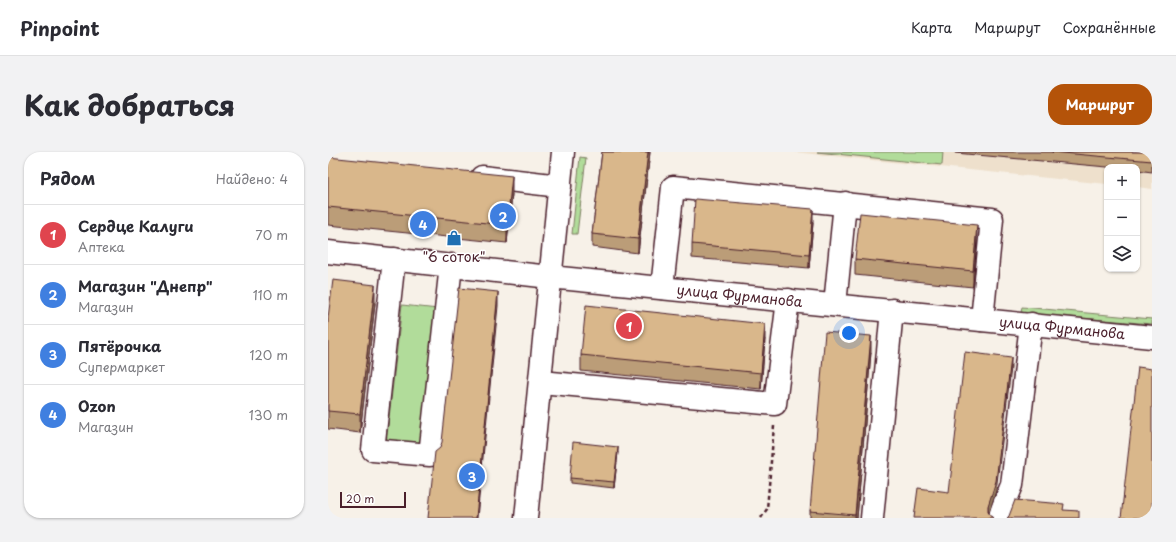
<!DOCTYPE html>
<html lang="ru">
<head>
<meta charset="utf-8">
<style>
  body { margin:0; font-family:"Playpen Sans",sans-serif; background:#f2f2f3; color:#2b2b33 }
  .controls { position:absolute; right:12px; top:12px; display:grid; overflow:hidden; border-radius:8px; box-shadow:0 1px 3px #0004 }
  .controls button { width:36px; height:36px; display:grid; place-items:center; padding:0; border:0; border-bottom:1px solid #e1e1e2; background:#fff; color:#2b2b33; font:20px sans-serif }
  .scale { position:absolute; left:12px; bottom:10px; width:66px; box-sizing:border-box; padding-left:4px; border:2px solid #4a1f2b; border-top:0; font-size:11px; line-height:14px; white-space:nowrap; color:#4a1f2b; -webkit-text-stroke:3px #fff; paint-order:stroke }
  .you { position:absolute; left:521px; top:181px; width:14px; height:14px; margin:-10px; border:3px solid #fff; border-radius:50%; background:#1a73e8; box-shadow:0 0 0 6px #1a73e833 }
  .badge { display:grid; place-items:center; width:26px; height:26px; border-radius:50%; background:#b45309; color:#fff; font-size:13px; font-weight:700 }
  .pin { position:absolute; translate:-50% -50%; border:2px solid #fff; box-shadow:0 1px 4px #0006 }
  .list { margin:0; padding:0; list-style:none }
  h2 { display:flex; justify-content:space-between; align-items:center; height:52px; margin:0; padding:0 16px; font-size:17px }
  h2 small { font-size:13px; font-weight:400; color:#7c7c81 }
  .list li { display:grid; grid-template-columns:26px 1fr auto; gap:12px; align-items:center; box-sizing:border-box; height:60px; padding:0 16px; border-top:1px solid #e1e1e2 }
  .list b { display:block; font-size:15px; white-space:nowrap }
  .list p { margin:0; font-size:13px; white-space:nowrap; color:#7c7c81 }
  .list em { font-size:13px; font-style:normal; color:#7c7c81 }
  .icon { flex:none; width:22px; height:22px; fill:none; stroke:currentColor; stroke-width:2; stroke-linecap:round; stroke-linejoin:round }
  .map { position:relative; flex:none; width:824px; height:366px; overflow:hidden; border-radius:16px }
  header { display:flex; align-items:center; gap:24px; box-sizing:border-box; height:56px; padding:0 20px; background:#fff; border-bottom:1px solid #e1e1e2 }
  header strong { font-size:19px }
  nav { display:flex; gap:22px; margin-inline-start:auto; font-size:14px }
  .intro { display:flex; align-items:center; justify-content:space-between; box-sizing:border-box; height:96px; padding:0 24px }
  h1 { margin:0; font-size:28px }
  .button { padding:10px 18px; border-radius:16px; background:#b45309; color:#fff; font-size:14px; font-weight:700 }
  main { display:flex; gap:24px; padding:0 24px }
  aside { flex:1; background:#fff; border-radius:16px; box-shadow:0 1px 3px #0004 }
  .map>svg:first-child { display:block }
  .built { fill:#eee0cc }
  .green { fill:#b1dc9a; stroke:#7e7e62 }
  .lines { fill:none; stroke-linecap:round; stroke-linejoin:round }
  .minor-casing { stroke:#4a1f2b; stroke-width:25 }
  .path { stroke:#4a1f2b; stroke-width:2.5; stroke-dasharray:4 3; stroke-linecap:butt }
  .minor { stroke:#fff; stroke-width:22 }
  .wall { fill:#bb9d78; stroke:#4a1f2b }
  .shaded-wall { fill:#988061; stroke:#4a1f2b }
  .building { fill:#d9b78b; stroke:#4a1f2b }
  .labels { text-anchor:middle; stroke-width:3; stroke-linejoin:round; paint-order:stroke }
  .poi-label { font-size:14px; fill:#4a1f2b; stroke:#fff }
  .street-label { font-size:14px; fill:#4a1f2b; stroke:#fff }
</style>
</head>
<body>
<header>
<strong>Pinpoint</strong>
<nav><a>Карта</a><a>Маршрут</a><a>Сохранённые</a></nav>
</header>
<div class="intro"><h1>Как добраться</h1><a class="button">Маршрут</a></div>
<main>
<aside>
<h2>Рядом<small>Найдено: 4</small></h2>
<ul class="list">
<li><span class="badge" style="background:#e0444e">1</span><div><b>Сердце Калуги</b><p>Аптека</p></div><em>70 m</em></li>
<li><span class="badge" style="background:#3f7fe0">2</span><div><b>Магазин &quot;Днепр&quot;</b><p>Магазин</p></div><em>110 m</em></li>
<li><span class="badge" style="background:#3f7fe0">3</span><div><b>Пятёрочка</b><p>Супермаркет</p></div><em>120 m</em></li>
<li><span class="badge" style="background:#3f7fe0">4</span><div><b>Ozon</b><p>Магазин</p></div><em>130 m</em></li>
</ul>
</aside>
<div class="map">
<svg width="824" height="366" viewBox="0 0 824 366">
  <rect width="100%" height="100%" fill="#f7f1e8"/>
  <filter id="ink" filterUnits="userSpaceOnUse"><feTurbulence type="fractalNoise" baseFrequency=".025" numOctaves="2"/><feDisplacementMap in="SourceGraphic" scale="8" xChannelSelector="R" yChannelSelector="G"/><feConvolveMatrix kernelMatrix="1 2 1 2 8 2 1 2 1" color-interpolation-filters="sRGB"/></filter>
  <g filter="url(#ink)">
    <path class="built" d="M465,0H824V37L809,35V15H779V32Z"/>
    <path class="green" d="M489,0H615L614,13Z
      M252,5L258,6L249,82H244Z
      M74,153L110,157L94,296L58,292Z
      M694,155L824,167V172L693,161Z"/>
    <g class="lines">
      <defs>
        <g id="minor">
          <path d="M154,25L232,34"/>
          <path id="s1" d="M0,100L222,125L824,185"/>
          <path d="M66,107L45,298L102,303L123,113"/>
          <path d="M334,136L345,35L664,67L654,168"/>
          <path d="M507,153L517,51"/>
          <path d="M213,230L447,252L460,148"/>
          <path d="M198,366L235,0"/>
          <path d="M544,366L564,158"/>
          <path d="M672,366L673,360L684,333L703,172"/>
        </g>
      </defs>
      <use href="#minor" class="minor-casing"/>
      <path class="path" d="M433,366L439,357L446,274"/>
      <use href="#minor" class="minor"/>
    </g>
    <path class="wall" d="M274,0H322L310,101L264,95V82Z
      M627,0H824V20L809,18V15H779L627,1Z
      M0,5L184,42L179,91L0,73Z
      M485,71L481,116L364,106V92Z
      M649,89L645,135L527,123V107Z
      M47,151L32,281L0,277V166Z
      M437,187L433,237L253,219V203Z
      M543,200L529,366H482V359Z
      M290,300L286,336L242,331V326Z"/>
    <path class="shaded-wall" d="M320,0H322L310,101V87Z
      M184,24V42L179,91V73Z
      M485,57V71L481,116V103Z
      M649,73V89L645,135V119Z
      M47,133V151L32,281V262Z
      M170,140V154L149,366H148Z
      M437,172V187L433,237V221Z
      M543,184V200L529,366H527Z
      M683,206V216L668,339L660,364V354Z
      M290,295V300L286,336V330Z"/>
    <path class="building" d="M274,0H320L310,87L264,82Z
      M724,0H824V9Z
      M0,5L184,24L179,73L0,55Z
      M367,47L485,57L481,103L364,92Z
      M532,61L649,73L645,119L527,107Z
      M5,128L47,133L32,262L0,259V166Z
      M131,136L170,140L148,366H100L107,300L112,296L114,290Z
      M258,153L437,172L433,221L253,203Z
      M497,180L543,184L527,363L482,359Z
      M637,200L683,206L668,329L660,354V360L664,365L665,366H586L590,336L621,340Z
      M810,215L824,217V366H793Z
      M245,290L290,295L286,330L242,326Z
      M687,348L736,352L735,358L751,359V366H679L681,364Z"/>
  </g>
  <defs>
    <symbol id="shop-bare" viewBox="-9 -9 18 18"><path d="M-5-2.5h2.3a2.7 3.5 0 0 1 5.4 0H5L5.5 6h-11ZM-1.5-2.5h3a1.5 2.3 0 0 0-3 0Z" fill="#1f6fb2" stroke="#fff" stroke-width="2.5" paint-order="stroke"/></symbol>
  </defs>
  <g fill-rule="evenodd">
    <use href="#shop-bare" x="115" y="75" width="22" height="22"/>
  </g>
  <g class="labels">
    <g class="poi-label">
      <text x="126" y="110">"6 соток"</text>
    </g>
    <g class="street-label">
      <text dy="5" stroke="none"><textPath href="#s1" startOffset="414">улица Фурманова</textPath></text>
      <text dy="5" stroke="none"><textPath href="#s1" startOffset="738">улица Фурманова</textPath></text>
    </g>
  </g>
</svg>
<div class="controls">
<button>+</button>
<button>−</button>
<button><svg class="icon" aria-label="layers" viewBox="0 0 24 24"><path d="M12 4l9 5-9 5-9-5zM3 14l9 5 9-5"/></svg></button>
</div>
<div class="scale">20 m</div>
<div class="you"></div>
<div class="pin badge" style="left:301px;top:174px;background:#e0444e">1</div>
<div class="pin badge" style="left:175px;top:64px;background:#3f7fe0">2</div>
<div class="pin badge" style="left:144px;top:324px;background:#3f7fe0">3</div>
<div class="pin badge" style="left:95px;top:72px;background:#3f7fe0">4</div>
</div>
</main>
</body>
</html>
